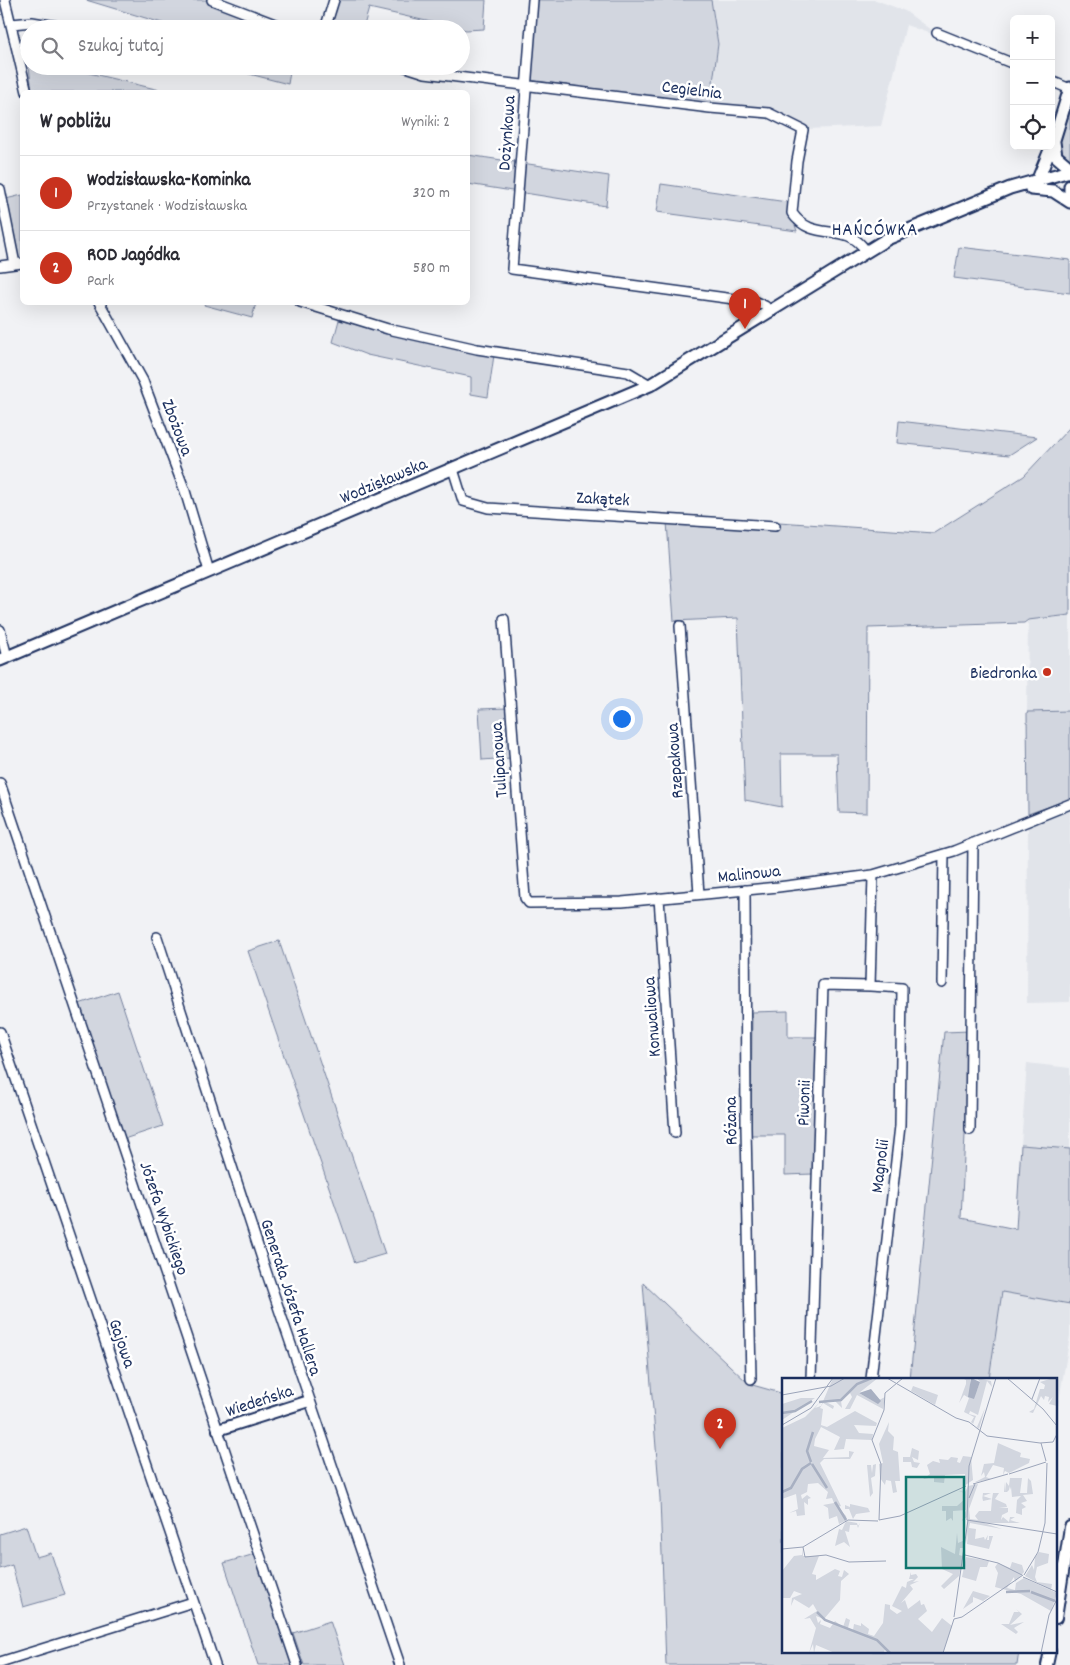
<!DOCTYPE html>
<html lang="pl">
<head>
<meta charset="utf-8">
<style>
  body { margin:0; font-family:Dekko,sans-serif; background:#f7f7f7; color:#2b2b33 }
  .controls { position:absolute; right:15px; top:15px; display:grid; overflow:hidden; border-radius:8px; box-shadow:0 5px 20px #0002 }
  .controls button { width:45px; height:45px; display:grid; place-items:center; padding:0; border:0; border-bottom:1px solid #e1e1e2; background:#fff; color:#2b2b33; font:25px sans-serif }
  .you { position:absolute; left:621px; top:718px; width:18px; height:18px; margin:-12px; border:4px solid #fff; border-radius:50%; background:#1a73e8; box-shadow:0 0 0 8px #1a73e833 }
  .badge { display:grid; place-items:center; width:32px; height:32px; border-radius:50%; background:#c8321e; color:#fff; font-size:16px; font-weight:700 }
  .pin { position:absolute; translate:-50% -41px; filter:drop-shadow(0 1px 2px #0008) }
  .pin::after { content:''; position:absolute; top:26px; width:18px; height:15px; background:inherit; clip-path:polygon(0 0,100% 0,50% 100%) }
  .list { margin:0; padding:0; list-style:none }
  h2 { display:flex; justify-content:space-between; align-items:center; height:65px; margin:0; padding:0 20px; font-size:21px }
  h2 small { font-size:16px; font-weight:400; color:#7c7c81 }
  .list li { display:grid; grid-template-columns:32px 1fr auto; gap:15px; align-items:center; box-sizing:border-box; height:75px; padding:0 20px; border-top:1px solid #e1e1e2 }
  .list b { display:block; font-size:19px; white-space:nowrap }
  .list p { margin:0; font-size:16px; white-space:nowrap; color:#7c7c81 }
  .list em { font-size:16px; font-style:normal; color:#7c7c81 }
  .icon { flex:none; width:28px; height:28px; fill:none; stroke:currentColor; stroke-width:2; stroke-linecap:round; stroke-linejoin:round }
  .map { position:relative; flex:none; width:1070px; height:1665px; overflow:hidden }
  .search { position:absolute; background:#fff; box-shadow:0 5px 20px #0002; left:20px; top:20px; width:450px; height:55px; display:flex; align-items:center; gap:12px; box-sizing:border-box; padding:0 18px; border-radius:28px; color:#7c7c81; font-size:19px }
  .panel { position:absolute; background:#fff; box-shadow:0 5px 20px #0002; left:20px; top:90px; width:450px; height:215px; border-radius:8px }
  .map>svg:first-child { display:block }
  .built { fill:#e1e4ea }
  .green { fill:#d2d6df; stroke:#76829e }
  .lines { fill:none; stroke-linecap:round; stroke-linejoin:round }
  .minor-casing { stroke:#1b2f5e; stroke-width:12 }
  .tertiary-casing { stroke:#1b2f5e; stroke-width:14 }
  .secondary-casing { stroke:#1b2f5e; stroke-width:15 }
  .minor { stroke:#fff; stroke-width:9 }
  .tertiary { stroke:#fff; stroke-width:10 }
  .secondary { stroke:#fff; stroke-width:11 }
  .poi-dot { fill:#c8321e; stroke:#fff; stroke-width:2 }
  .labels { text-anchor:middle; stroke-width:5; stroke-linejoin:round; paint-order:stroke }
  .street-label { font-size:18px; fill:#1b2f5e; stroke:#fff }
  .poi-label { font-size:18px; fill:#1b2f5e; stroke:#fff; text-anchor:end }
  .neighbourhood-label { font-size:19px; letter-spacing:1px; fill:#1b2f5e; stroke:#fff }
  .inset-river { fill:none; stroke:#a8b0c2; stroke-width:2.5 }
  .inset-road { fill:none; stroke:#9ba4b9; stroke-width:1 }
  .view { fill:#0f766e; fill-opacity:0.15; stroke:#0f766e; stroke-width:2.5 }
  .inset-edge { fill:none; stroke:#1b2f5e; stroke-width:2.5 }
</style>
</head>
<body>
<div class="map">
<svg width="1070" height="1665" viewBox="0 0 1070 1665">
  <rect width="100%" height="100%" fill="#f1f2f5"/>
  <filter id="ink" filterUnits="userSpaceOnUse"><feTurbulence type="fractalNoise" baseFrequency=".02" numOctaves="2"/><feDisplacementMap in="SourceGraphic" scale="10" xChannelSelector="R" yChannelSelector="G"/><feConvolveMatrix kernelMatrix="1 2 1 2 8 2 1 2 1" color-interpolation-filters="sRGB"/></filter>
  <g filter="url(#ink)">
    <path class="built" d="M711,0H876L905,11L942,38L906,25L881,126L807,129L777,113L710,105L718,44Z
      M1070,615V711L1027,712L1028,620Z
      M1070,808V1002L1027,1003L1028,823Z
      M1027,1063L1070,1068V1149L1021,1145Z
      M1002,1292L1070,1304V1336L1056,1418V1379H989Z"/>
    <path class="green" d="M86,0H207L264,24L263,29H172V26Z
      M338,0H486L484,29L466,30L369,8L363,29H329Z
      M528,0H711L718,44L710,105L523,79L528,36Z
      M29,66H60L168,92H32Z
      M219,66H291L288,84Z
      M1070,105V164C1050,147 1063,126 1070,105Z
      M468,155L609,176L606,206L468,184Z
      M661,184L787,202L797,231L657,212Z
      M22,195V258L18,259L6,199Z
      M959,247L1070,260V293L954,278Z
      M205,303V302L256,303L252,318L204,305Z
      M339,320L404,337L494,355L488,397L471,394V377L367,355L333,342Z
      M899,421L1037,437L1009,455L897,443Z
      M1070,427V615L1028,620L1024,623L868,628L867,813L839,812L837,754H781L782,807L745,800L738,618L674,621L667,522L777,531L779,522L934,533L1024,476Z
      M507,708L511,758L482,760L479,709Z
      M1070,711V799L1028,814L1027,712Z
      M279,941L385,1254L355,1263L248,951Z
      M118,991L163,1126L124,1139L79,1004Z
      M788,1011V1037H817L813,1174L785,1175V1135H751L752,1012Z
      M970,1031L961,1218L1016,1229L1021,1145L1070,1149V1304L1002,1292L989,1379H910L944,1032Z
      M643,1283L749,1384L784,1394V1651H1019L1017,1665H666L660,1498Z
      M26,1526L36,1557L51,1553L65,1595L23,1607L12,1565L0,1569V1534Z
      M255,1554L293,1665H258L224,1563Z
      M330,1621L345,1665H304L293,1633Z"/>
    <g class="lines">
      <defs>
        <path id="minor" d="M5,0L27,92
          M212,0L288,29
          M533,0L512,269L756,302L765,306L770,312
          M12,24L32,22L75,29
          M325,29L334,0
          M937,33L1014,64
          M403,66L425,73L710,108L769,113L803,130L797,161L792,213C815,245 845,219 866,251
          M1051,81L1070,89
          M0,189L15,264
          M0,266L22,263
          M99,302L143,381L185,491L209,571
          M300,302L388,329L477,349L628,372L650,385
          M453,469L463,501L488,508L775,526
          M504,619L525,898L529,903L622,902L778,887L873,875L954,851L1070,804
          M680,626L699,894
          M0,630L7,657
          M0,783L297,1665
          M745,890L746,1128L751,1379
          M659,898L675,1133
          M157,937L267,1274L400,1665
          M942,983L944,854
          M870,986L902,988L900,1126L871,1379
          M0,1032L215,1665
          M970,1130L973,843
          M811,1379L823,985L870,986L873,875
          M0,1662L193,1602"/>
        <path id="tertiary" d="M218,1430L309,1401
          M1056,1618L1070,1527
          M1047,1665L1050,1651"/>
        <path id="secondary" d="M1054,142L1056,156L1070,168
          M1038,179L1054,140L1070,88
          M1070,186V201
          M1031,189L1053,191L1070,202
          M0,660L650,385L887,239L1010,188L1070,171"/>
      </defs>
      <use href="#minor" class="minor-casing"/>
      <use href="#tertiary" class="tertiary-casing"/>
      <use href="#secondary" class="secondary-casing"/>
      <use href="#minor" class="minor"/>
      <use href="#tertiary" class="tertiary"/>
      <use href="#secondary" class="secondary"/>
    </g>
  </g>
  <circle class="poi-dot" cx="1047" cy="672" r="5"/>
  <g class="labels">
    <g class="street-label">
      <text transform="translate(692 89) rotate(7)" y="6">Cegielnia</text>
      <text transform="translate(506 133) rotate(-86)" y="6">Dożynkowa</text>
      <text transform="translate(178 427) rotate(69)" y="6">Zbożowa</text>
      <text transform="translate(383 480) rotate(-23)" y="6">Wodzisławska</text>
      <text transform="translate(603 498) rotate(3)" y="6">Zakątek</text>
      <text transform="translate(498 760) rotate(-94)" y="6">Tulipanowa</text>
      <text transform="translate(674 761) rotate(-94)" y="6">Rzepakowa</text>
      <text transform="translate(749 873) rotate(-6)" y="6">Malinowa</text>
      <text transform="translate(651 1017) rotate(-94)" y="6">Konwaliowa</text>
      <text transform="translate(803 1103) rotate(-88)" y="6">Piwonii</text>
      <text transform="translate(730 1121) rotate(-91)" y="6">Różana</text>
      <text transform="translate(879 1166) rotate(-83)" y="6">Magnolii</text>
      <text transform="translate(165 1218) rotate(71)" y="6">Józefa Wybickiego</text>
      <text transform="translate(292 1297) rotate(72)" y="6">Generała Józefa Hallera</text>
      <text transform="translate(123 1343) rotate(71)" y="6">Gajowa</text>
      <text transform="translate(259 1400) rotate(-18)" y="6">Wiedeńska</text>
    </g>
    <g class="poi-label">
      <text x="1037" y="678">Biedronka</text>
    </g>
    <g class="neighbourhood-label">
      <text x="875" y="235">HAŃCÓWKA</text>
    </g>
  </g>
  <g transform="translate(782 1378)">
    <rect width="275" height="275" fill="#f1f2f5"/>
    <path d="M51,0H87L85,3L96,0L77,15L93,24L103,19L101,31L75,17L68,31H63L70,19L68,15L59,23L60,30L53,23L44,24L52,28L51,31L41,25L38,30L41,31L39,47L45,49L73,33L95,45L94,48L72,47L77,55L91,56L90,62L64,61L62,71L52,72L58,59L39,49L33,61L32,68L47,72L41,80L67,79V73L72,74L68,81H42L38,85L59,128L56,129L64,138L65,142L57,146L55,138L47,141L46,130L41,127L52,125L50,120L44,121L46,114L36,105L26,106L25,114L19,117L20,121L25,117L29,120L26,121V127L22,124L23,137L15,138L14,133L7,135L16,131L14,116L0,121V50L23,39L38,24L33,30L39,28ZM180,0H188V15L195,12L198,4L195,0L209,3L210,9L205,3L196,37L188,33L187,36L194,38L191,46L195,49L203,30L197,51L189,44L192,39L182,34L187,20L182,17L177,25L184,6V2ZM271,0H275V28L267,26L271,19L266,24L267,19L263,18L262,22L259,18L251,35L247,34L252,31L258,11H262L263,7L258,4ZM131,8L156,17L153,27L129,13ZM19,20H33L0,42V26ZM107,44L106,53L112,59L111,72L116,74L118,103H113L115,114L111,115L109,103L104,102L103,107L98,100L97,86L101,85L97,66ZM216,65L239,75L238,79L248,81L247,85L227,95L223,93L221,97L222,90L211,87L204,99L209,101L195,104H193L203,99L202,94L199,98L202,86L212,85ZM130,70L137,73L136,82L130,79L132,84L138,85L135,90L130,89L129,84H121V79H128ZM181,78L189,79L191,102L182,108L183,96L163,97L162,105L152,104V99L141,101L148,96L145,87L151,83L158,85L157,81L166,82L169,79L176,80L175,84L178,85ZM94,86L93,98L89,100L91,115L88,119L85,87H89L90,95L91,87ZM228,100H240L238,115H245L246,100L249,103L251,116L241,117L245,123L239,125L244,129L240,131V137L234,135L235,122L239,118L230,119L229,109L228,112V108L237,107L228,108L227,112L225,114H222V104L223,114L224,104L227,108ZM196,106L187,131L188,141L196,142L193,138L197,133H209L210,121L201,123V120L200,123L201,115H209L201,118L210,121L211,115H217L213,121L224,126L225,129L217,130H226V134L220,137L219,142L221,139L227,144L228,139H233L228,142L238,145H202L220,151L188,145L187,150L194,151L193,161L202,159L203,162L206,157L205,162H207V158H211L207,171L185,166L186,154L184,166L185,139L180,143L184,132L171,133V143L169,140L164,143V133H160V128H175L183,121V115L176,113L183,114L186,108ZM68,126L86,130L88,134L74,136L71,141L67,131H63V127L68,129ZM64,143L75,145L76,148L78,145L76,150L75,147H68L67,154L63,153L68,169L62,164L53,168L57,151L60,152ZM175,155L176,165L183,162L182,170H178L177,177L181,178L177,198L162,211L159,208L171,196L160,191L159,169L173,176ZM20,170L21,178H37L30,196L34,197V202L53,191L58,193L56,198L60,199L62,192L67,196L59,203L58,222L42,241L34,238L36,245L39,242L38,246L48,250L53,243L61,249L64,240L68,242L66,250L71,252L72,246L79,248V245L87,251L86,256L92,258L101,245L103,226L108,227V231L115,236L120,233L110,228L120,208L124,210L125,204L132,201H127L129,194V197L134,196L136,199L131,204L137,203L128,207L131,211L119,225L123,222L126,231L138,222L139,227L142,226L145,233L136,241L150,254L160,240L170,248L161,275H107L103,272L101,275H53L34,267L32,275L31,266L27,275L34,250L28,240L22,241L35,233L31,226L27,230L12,221L9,228L10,220L20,216L12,213L8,220H0V193L12,178L20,177ZM257,174L267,176L266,185L255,189L253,199L255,204L270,206L269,212L243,198L250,187L252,192L253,179ZM184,179L207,183L205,189H198L194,203L180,199ZM230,184L240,187L242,194L233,204L232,199L225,210L233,212L234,205L242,200L275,215L269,233L239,216L213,209L216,195L213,189L216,185L228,190ZM191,213L208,218L201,223L191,219V224L181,231ZM234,231L240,236L228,247L242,244L232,250L236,254L234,256L219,246H227L232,234H237Z" fill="#d2d6df"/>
    <path d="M189,0L198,4L192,21L186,19ZM89,11L99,23L96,26L77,15Z" fill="#a8b0c2"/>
    <path class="inset-river" d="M37,24L59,22L75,6L90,0M0,35L13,33L30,23M29,84L25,73L31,54M30,86L45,110M0,114L9,110L20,91L29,85M53,124L64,142M224,214L248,213M249,214L273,223M35,234L43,242L95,262L108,275"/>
    <path class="inset-road" d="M105,0L174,40L187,44L205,58L258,65M214,0L187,88L185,142L275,156M225,0L261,31L275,48M0,17L49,8L63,0M250,21L258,0M0,47L29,30L51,0M258,65L271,64L275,56M259,65L264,83M227,96L264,84M191,106L226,96M187,120L193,106M97,142L99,86L90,62L102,32L103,15L121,0M97,142L118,138L184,108M21,169L23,179L44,177L67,184L104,183M0,171L21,169L66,142L96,143M183,177L216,185L240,197M242,197L256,174L263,145L265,85M241,199L275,214M172,239L186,142M172,241L180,239L241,197M161,275L172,241M259,275L267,237L275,221"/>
    <path class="view" d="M124,99H182V190H124Z"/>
    <rect width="275" height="275" class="inset-edge"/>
  </g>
</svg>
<div class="controls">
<button>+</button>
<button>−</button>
<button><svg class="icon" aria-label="locate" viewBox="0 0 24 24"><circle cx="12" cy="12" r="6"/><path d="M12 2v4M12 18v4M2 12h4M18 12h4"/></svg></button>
</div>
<div class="you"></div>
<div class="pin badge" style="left:745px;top:329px">1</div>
<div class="pin badge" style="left:720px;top:1449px">2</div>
<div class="search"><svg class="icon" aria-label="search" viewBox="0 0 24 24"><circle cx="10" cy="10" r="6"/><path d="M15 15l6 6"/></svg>Szukaj tutaj</div>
<section class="panel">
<h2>W pobliżu<small>Wyniki: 2</small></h2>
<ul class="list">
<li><span class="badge">1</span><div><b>Wodzisławska-Kominka</b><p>Przystanek · Wodzisławska</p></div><em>320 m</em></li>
<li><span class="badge">2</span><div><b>ROD Jagódka</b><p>Park</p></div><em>580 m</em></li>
</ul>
</section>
</div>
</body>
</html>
